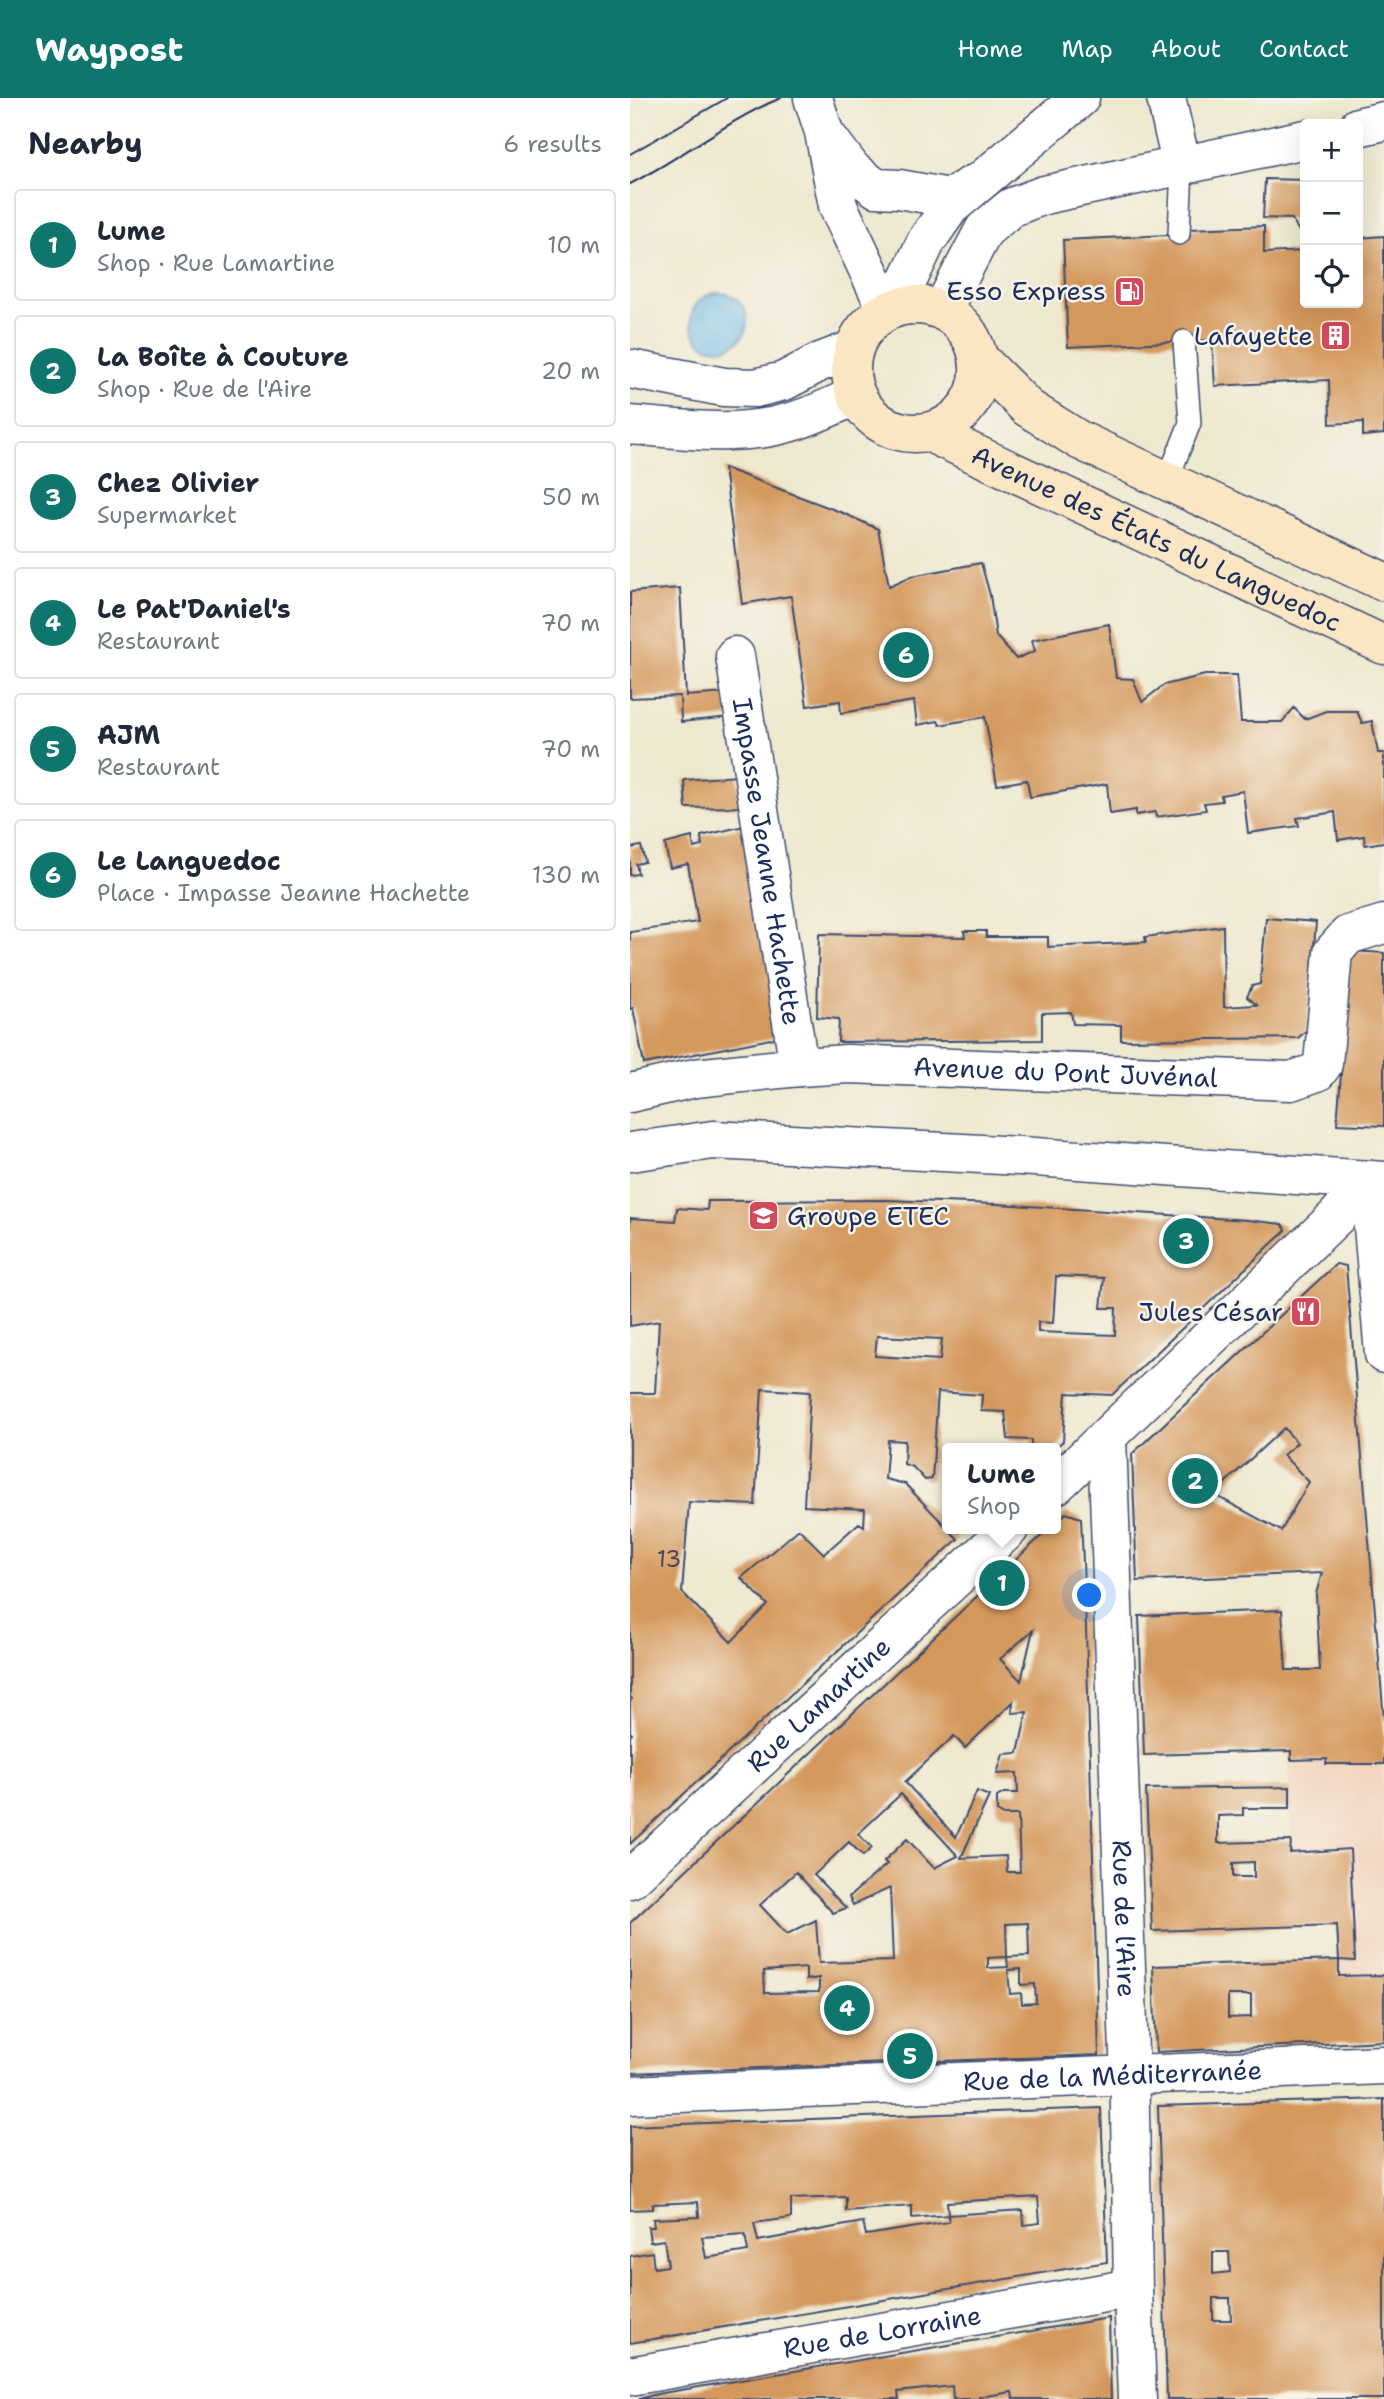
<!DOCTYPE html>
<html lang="en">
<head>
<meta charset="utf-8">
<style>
  body { margin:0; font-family:"Shantell Sans",sans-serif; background:#f6f6f7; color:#1f2937 }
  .controls { position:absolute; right:21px; top:21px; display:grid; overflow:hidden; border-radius:7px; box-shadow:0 7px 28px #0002 }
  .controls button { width:63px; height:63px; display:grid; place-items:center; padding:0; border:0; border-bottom:2px solid #e0e1e3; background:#fff; color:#1f2937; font:35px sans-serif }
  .you { position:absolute; left:460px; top:1498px; width:24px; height:24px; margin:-18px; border:5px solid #fff; border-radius:50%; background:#1a73e8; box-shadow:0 0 0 10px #1a73e833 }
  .badge { display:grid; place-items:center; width:46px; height:46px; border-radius:50%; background:#0f766e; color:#fff; font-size:23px; font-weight:700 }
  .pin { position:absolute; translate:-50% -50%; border:4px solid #fff; box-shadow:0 2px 7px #0006 }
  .popup { position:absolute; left:312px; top:1345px; width:119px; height:91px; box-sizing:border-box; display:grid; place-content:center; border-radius:7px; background:#fff; filter:drop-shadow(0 2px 5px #0005); font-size:23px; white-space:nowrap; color:#747a83 }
  .popup b { font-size:26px; color:#1f2937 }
  .popup::after { content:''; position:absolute; left:50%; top:100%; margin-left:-14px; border:14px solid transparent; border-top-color:#fff }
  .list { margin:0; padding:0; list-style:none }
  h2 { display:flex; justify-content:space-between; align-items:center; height:91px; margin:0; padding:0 28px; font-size:30px }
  h2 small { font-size:23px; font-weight:400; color:#747a83 }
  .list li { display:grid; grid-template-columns:46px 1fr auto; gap:21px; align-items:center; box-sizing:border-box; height:112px; margin:0 14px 14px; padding:0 14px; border:2px solid #e0e1e3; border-radius:7px }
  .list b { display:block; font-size:26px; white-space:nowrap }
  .list p { margin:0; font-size:23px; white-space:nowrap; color:#747a83 }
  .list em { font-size:23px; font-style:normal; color:#747a83 }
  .icon { flex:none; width:38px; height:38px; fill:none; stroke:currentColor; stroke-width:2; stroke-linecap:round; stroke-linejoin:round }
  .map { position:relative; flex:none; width:754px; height:2301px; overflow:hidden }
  header { display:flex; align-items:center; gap:42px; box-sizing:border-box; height:98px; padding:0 35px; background:#0f766e; color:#fff }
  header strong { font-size:33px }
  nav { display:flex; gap:38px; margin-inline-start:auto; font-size:24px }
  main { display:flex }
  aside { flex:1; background:#fff }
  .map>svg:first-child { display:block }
  .built { fill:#f2d4be }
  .water { fill:#70bbe9; stroke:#4675a4; stroke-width:2 }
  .building { fill:#d4985b; fill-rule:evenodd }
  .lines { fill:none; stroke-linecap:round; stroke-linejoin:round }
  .service-casing { stroke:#3b4b6f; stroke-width:24 }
  .minor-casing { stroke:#3b4b6f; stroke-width:41 }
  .tertiary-casing { stroke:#3b4b6f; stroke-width:41 }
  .secondary-casing { stroke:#3b4b6f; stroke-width:41 }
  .service { stroke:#fff; stroke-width:21 }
  .minor { stroke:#fff; stroke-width:38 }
  .tertiary { stroke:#fff; stroke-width:38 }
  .secondary { stroke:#fbe6c4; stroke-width:38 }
  .tram { stroke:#1b2f5e; stroke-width:2 }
  .labels { text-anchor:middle; stroke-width:5; stroke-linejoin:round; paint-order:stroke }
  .number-label { font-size:23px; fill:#49495d }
  .poi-label { font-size:26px; fill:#1b2f5e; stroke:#f7f3e8; text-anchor:end }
  .street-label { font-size:26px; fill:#1b2f5e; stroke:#f7f3e8 }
</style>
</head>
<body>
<header>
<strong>Waypost</strong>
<nav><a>Home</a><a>Map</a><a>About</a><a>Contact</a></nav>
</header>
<main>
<aside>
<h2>Nearby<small>6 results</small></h2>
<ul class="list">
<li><span class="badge">1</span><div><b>Lume</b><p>Shop · Rue Lamartine</p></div><em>10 m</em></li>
<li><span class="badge">2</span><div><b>La Boîte à Couture</b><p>Shop · Rue de l'Aire</p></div><em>20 m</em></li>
<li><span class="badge">3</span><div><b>Chez Olivier</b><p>Supermarket</p></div><em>50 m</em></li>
<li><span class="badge">4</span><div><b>Le Pat'Daniel's</b><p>Restaurant</p></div><em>70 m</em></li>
<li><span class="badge">5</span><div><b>AJM</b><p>Restaurant</p></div><em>70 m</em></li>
<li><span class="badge">6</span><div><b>Le Languedoc</b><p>Place · Impasse Jeanne Hachette</p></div><em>130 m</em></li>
</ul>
</aside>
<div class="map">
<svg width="754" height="2301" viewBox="0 0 754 2301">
  <rect width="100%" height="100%" fill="#f7f3e8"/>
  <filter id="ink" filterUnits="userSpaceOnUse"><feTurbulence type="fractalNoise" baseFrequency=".0143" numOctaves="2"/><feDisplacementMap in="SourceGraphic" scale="14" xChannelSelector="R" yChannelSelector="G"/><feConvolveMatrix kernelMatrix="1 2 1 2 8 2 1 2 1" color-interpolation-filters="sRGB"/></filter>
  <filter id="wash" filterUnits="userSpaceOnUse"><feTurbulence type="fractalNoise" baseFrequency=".00686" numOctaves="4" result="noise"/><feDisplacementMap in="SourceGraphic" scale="28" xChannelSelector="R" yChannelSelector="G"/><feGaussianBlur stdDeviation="1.57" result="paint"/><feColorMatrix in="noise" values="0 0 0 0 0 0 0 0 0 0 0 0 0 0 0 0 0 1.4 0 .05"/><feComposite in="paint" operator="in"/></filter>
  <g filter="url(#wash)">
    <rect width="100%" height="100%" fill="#eee8cf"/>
    <path class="built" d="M659,1620L754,1622V1943L706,1945L709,1862L703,1753L660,1755Z"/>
    <path class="water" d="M61 223a28 28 0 1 1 56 0a28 28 0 1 1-56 0Z"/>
    <g id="blocks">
      <path class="building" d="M635,81L675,82V131L670,135L662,121L633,120Z
        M634,128V155L675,153V205H728V140L754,138V336L733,338V324L700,326L699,282L585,288L582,242L438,249L433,142L560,136V131Z
        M94,370L213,415L248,431L259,488L282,478L351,465L360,497L366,538L386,561L405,553L402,542L479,526L486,580L503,581L512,604L534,587L575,577H607L611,624H652L664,610L675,621L696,613H727L732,625L742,623L748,655H754V744L735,747L734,738L708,742L705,714L667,720L669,728L618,735L613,693L591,697L592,703L574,705L576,712L526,719L525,714L506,717V712L480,716L477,686L400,699L397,682L367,687L355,619L310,627L308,623L287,627L284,603L211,615L210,603L177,608L161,498L112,506Z
        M50,490L56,598L96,595L100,619L51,624L50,598L0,600V494Z
        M108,678L111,709L56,710L54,682Z
        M114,728L151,939L14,966L3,910L0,911V834L68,824L58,766L40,770L35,746L62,739L64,750L72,748L71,738Z
        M11,748L15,764L6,766L8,776L0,777V750Z
        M636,820L686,824L677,932L668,940L491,942V927L443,926L441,914L412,915V942L208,944L209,921L187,919L189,836L335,839L334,833H356V839H418V849L516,844L515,839L593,828L594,909L627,907L617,899L622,888L630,886Z
        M721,853L754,855V1028L707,1026Z
        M256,1102L367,1106L617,1122L652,1126L656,1132L482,1297L436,1295L433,1343L425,1350H401V1342L378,1341L375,1314L351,1313L352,1297L308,1294L302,1381L295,1382L283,1369L274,1366L275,1343L258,1342L255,1381L275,1386L328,1441L0,1746V1638L2,1636L0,1634V1604L2,1601L0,1599V1295H25L29,1223L0,1228V1120L45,1123L47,1110L77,1112L78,1103ZM426,1178L474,1180L471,1210H486L485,1237L408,1234V1224L423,1225ZM247,1238L312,1241L310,1262L245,1258ZM132,1291L180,1294L174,1408L235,1411L234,1428L229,1425L194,1456L169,1431L111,1480L138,1507L101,1544L52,1494L59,1404L125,1407Z
        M706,1166L716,1168L754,1622V1666H696L697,1661L661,1662V1653L514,1657L509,1518L652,1512L656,1572H690L686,1496L692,1475L507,1483L502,1356ZM654,1330L667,1345L653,1357L679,1384L651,1433L583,1396Z
        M436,1415L451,1420L456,1531L469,1957L0,1975V1825L409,1440L419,1431H426V1424ZM403,1532L391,1583L370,1561ZM383,1604L382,1615L397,1614L388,1655L373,1656L367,1676L387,1675L388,1695H374L367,1699V1713L374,1717H388L390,1774H377L376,1758L331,1760L359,1698L347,1693L326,1739L275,1684L324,1638L335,1650ZM271,1696L328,1758L304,1770L277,1741L254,1763L257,1766L219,1799L223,1807L260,1790L263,1863L189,1865L186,1822L157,1836L130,1807L166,1774L203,1815L216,1810L184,1777L219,1744L233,1758L242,1750L228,1736ZM398,1825L399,1858L377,1859L376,1826ZM377,1859L378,1869L358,1870V1860ZM176,1870V1882L189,1880V1894L135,1895L134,1873ZM391,1871V1887L405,1886L406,1905L392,1906L391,1895L380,1896L378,1872Z
        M660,1689V1710H613V1717L588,1718V1745L661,1743L660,1755L720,1751L725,1863L709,1862V1878L754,1877V1943L526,1954L523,1868L709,1862L707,1827L522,1833L516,1691ZM624,1764V1779H603V1765ZM598,1897H621V1919L598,1920Z
        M754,2001V2301H537L528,2008ZM583,2154H599L600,2174L583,2176ZM583,2200H600L601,2222H583Z
        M471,2010L477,2164L0,2245V2158L22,2154L24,2170L38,2168L34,2142L20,2144L18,2129H24L23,2121L69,2119L68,2104L23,2106V2111L0,2112V2028ZM216,2099V2113L282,2108V2120L318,2117L319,2124L236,2137L233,2124L128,2143L124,2125L161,2120V2101ZM408,2099L410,2125L394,2127L393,2112L318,2117L317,2104ZM115,2136L118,2153L76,2160L72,2139Z
        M479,2220L481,2301H383L382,2294L349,2299V2301H323L322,2288L268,2294L269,2301H9L27,2296Z"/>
    </g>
  </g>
  <g filter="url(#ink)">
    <use href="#blocks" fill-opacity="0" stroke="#3b4b6f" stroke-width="2"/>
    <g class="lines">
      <defs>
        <path id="service" d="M549,136L552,69
          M537,383L560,325L554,243"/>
        <g id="minor">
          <path id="s1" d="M105,558L169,969"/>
          <path id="s2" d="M0,995L65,980L169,969L218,966L661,983L687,974L693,966L703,854L718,837L754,826"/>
          <path d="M0,1054L83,1042L390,1058L754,1083"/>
          <path d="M739,1082L754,1256"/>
          <path id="s3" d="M477,1340L499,1954L503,2190L507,2301"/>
          <path d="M426,1387L706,1119L739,1082"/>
          <path id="s4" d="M0,1781L379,1431"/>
          <path id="s5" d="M0,1997L754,1967"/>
          <path id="s6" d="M0,2278L503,2190"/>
        </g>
        <path id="tertiary" d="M183,0L194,34L208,108L257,212
          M536,0L552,69
          M728,29L754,23
          M195,36L223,73L246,90L269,91L319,100L344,86
          M265,209L297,142L320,109L450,0
          M312,212L354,132L382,109L414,97L675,41
          M0,271L94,289L125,290L154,283L190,264L222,252
          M0,327C53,331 108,340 161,324C183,318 204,307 225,298"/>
        <g id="secondary">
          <circle cx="285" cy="271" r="64"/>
          <path d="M349,261L398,310L449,342L754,484"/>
          <path id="s7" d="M298,334L754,547"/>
        </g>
      </defs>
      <use href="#service" class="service-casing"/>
      <use href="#minor" class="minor-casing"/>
      <use href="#tertiary" class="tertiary-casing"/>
      <use href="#secondary" class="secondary-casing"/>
      <use href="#service" class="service"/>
      <use href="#minor" class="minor"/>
      <use href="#tertiary" class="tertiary"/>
      <use href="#secondary" class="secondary"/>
      <path class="tram" d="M0,56L97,0
        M0,86C52,60 97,22 151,0"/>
    </g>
  </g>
  <defs>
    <symbol id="fuel-square" viewBox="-11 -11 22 22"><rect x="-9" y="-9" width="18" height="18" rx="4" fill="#d1495b" stroke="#f7f3e8"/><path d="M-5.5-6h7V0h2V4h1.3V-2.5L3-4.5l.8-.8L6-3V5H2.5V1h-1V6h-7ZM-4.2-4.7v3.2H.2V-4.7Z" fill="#fff"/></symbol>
    <symbol id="building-square" viewBox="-11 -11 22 22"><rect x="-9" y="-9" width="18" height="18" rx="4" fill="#d1495b" stroke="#f7f3e8"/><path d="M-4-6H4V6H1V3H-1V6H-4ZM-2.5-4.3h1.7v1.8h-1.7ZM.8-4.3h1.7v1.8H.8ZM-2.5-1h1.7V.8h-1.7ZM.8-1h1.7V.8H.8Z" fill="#fff"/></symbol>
    <symbol id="school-square" viewBox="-11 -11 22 22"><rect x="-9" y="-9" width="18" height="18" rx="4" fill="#d1495b" stroke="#f7f3e8"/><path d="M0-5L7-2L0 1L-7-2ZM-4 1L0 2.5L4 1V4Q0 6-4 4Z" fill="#fff"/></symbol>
    <symbol id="restaurant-square" viewBox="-11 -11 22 22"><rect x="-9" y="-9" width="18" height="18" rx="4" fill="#d1495b" stroke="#f7f3e8"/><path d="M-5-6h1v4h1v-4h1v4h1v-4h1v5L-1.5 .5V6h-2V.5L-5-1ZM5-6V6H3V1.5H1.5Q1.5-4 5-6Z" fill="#fff"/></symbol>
  </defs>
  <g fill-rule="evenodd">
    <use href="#fuel-square" x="482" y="176" width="35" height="35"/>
    <use href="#building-square" x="688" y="220" width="35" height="35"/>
    <use href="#school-square" x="116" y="1100" width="35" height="35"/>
    <use href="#restaurant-square" x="658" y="1196" width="35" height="35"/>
  </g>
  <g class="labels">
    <g class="number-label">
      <text x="39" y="1469">13</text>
    </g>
    <g class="poi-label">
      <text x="476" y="202">Esso Express</text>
      <text x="683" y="247">Lafayette</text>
      <text x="157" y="1127" text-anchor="start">Groupe ETEC</text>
      <text x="653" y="1223">Jules César</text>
    </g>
    <g class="street-label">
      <text dy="9" stroke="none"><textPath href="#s7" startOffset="252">Avenue des États du Languedoc</textPath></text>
      <text dy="9" stroke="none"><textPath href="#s1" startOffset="208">Impasse Jeanne Hachette</textPath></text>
      <text dy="9" stroke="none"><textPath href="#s2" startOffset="438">Avenue du Pont Juvénal</textPath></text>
      <text dy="9" stroke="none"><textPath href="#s4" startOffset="257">Rue Lamartine</textPath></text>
      <text dy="9" stroke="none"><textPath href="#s3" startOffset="481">Rue de l'Aire</textPath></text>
      <text dy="9" stroke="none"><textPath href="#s5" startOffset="483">Rue de la Méditerranée</textPath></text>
      <text dy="9" stroke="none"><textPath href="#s6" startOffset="256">Rue de Lorraine</textPath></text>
    </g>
  </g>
</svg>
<div class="controls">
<button>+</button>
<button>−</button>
<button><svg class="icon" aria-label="locate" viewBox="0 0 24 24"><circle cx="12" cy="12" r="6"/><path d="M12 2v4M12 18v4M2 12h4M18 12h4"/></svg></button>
</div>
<div class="you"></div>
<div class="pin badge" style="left:372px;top:1485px">1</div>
<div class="popup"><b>Lume</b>Shop</div>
<div class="pin badge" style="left:565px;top:1383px">2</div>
<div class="pin badge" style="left:556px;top:1143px">3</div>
<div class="pin badge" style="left:217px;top:1910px">4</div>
<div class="pin badge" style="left:280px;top:1958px">5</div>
<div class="pin badge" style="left:276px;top:557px">6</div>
</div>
</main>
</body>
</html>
